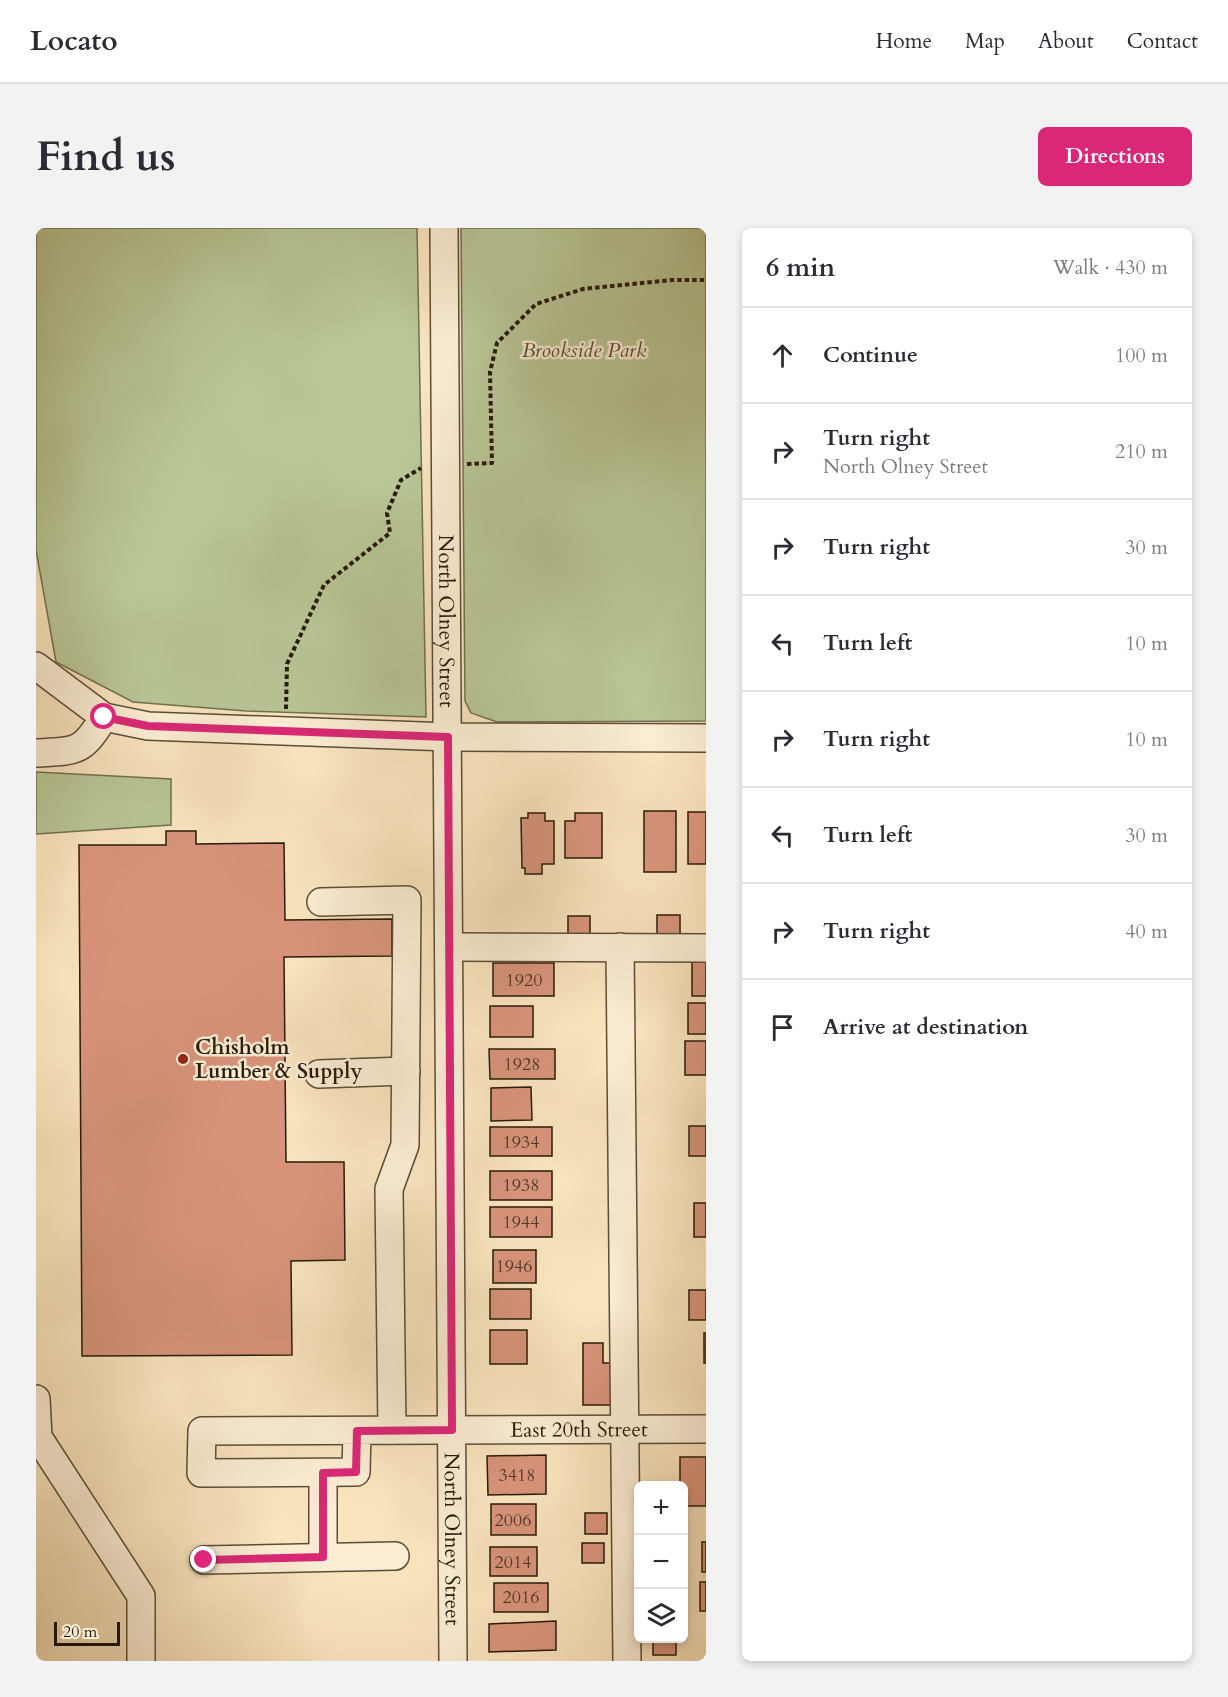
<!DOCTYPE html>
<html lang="en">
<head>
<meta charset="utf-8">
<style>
  body { margin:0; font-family:Cardo,serif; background:#f2f2f3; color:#2b2b33 }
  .controls { position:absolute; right:18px; bottom:18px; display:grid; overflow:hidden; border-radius:9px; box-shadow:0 3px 9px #0003 }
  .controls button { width:54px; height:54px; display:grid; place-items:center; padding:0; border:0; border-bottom:2px solid #e1e1e2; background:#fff; color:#2b2b33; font:30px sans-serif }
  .scale { position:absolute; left:18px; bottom:15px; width:66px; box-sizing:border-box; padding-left:6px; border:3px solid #281a0a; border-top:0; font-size:16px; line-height:21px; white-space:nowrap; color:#281a0a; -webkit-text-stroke:4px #fceed5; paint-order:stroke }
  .stop { position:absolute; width:18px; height:18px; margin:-14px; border:4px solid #db2777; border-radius:50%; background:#fff }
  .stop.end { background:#db2777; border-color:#fff; box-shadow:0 2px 6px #0008 }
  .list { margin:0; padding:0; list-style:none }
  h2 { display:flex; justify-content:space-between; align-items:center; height:78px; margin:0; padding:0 24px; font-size:26px }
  h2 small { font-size:20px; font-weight:400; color:#7c7c81 }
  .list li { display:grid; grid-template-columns:39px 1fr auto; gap:18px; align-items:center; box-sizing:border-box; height:96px; padding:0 24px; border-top:2px solid #e1e1e2 }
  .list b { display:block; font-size:22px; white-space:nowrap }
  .list p { margin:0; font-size:20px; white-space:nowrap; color:#7c7c81 }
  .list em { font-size:20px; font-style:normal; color:#7c7c81 }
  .icon { flex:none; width:33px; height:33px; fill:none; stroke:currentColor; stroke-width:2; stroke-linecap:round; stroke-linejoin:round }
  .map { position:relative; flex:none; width:670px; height:1433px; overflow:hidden; border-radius:9px }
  header { display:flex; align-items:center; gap:36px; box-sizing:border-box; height:84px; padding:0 30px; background:#fff; border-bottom:2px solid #e1e1e2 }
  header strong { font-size:28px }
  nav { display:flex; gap:33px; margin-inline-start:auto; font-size:21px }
  .intro { display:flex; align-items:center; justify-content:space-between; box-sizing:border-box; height:144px; padding:0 36px }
  h1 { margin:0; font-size:42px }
  .button { padding:15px 27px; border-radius:9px; background:#db2777; color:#fff; font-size:21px; font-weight:700 }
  main { display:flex; gap:36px; padding:0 36px }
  aside { flex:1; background:#fff; border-radius:9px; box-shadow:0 3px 9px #0003 }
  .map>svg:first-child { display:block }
  .green { fill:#b9c696; stroke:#707050; stroke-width:1.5 }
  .building { fill:#d8947b; stroke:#281a0a; stroke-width:1.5 }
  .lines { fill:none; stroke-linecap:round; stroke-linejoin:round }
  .minor-casing { stroke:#5c4d37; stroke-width:30 }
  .path { stroke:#281a0a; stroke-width:4; stroke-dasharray:4.5 3; stroke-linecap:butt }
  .minor { stroke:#fceed5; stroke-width:27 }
  .route { stroke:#db2777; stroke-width:8 }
  .poi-dot { fill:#8f2418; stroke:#fceed5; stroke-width:2 }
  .labels { text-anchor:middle; stroke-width:5; stroke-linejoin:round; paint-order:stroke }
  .number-label { font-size:18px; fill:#543826 }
  .park-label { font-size:21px; font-style:italic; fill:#544e34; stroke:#fceed5 }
  .street-label { font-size:21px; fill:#281a0a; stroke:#fceed5 }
  .poi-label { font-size:21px; font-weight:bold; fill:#281a0a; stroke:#fceed5; text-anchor:start }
</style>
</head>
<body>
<header>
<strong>Locato</strong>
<nav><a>Home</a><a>Map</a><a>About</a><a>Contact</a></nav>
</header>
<div class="intro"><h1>Find us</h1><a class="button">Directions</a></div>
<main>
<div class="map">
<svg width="670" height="1433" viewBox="0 0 670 1433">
  <rect width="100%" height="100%" fill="#fae5bf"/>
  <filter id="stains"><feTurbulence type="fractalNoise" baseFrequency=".00333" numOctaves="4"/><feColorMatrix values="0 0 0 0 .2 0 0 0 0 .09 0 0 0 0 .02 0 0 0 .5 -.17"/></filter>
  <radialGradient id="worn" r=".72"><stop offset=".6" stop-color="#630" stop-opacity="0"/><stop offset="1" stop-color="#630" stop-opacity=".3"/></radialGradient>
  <path class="green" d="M0,0H381L390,489L210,483L97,474L20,434L0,322Z
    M425,0H670V493L461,494L435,485L429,473Z
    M0,544L135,551V597L0,606Z"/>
  <path class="building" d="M608,583H640V644H608Z
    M652,584H670V636H652Z
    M492,585H509V593H518V636H506V646H489V640H486L485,590H492Z
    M539,585H566V630H529V593H539Z
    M130,603H160V616L248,615L249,692L356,691V728L248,729L250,934H308L309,1032L255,1033L256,1127L46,1128L43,617H130Z
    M621,687H644V707H621Z
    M532,688H554V708H532Z
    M656,733H670V768H656Z
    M457,735H518V768H457Z
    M652,775H670V806H652Z
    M454,778H497V809H454Z
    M649,813H670V847H649Z
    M453,821H519V851H454Z
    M495,859L496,892L455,893V860Z
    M653,898H670V928H653Z
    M454,899H516V928H454Z
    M454,943H516V972H454Z
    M658,975H670V1009H658Z
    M454,979H516V1009H454Z
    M457,1022H500V1055H457Z
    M454,1061H495V1091H454Z
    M653,1062H670V1092H653Z
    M454,1102H491V1136H454Z
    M668,1105H670V1135H668Z
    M547,1115H567V1135H578V1177H547Z
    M510,1227V1266L452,1267L451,1228Z
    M644,1229H670V1278H648V1258H644Z
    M455,1276H500V1307H455Z
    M549,1285H571V1306H549Z
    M666,1314H670V1344H666Z
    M546,1315H568V1335H546Z
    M454,1319H501V1348H454Z
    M664,1354H670V1383H664Z
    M458,1355H512V1384H458Z
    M520,1393V1422L453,1424V1396Z
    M617,1410H640V1427H617Z"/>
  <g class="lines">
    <defs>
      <g id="minor">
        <path id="s1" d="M408,0L417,1433"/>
        <path d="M0,438L68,489L112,498L413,509L670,510"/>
        <path d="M0,525C41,523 46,525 68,489"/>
        <path d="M285,674L371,672L369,917L353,961L356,1202"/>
        <path d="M413,719L670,720"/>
        <path d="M584,719L591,1433"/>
        <path d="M283,846L370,843"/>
        <path d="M0,1171L2,1209L105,1368V1433"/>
        <path id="s2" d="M321,1203L320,1244L165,1245L166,1203L670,1201"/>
        <path d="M287,1329V1245"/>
        <path d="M168,1332L359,1328"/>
      </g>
    </defs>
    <use href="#minor" class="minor-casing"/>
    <path class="path" d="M431,236L456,235L454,144L461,115L500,76L547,61L636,52H670
      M250,481L251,436L288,357L354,305L351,285L365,252L385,240"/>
    <use href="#minor" class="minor"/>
  </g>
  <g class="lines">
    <path class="route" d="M68,489L112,498L412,509L416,1202L321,1203L320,1244L287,1245V1329L168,1332"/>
  </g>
  <circle class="poi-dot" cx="147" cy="831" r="6"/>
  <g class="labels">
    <g class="number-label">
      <text x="488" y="758">1920</text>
      <text x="486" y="842">1928</text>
      <text x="485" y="920">1934</text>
      <text x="485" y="963">1938</text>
      <text x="485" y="1000">1944</text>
      <text x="478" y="1044">1946</text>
      <text x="481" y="1253">3418</text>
      <text x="477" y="1298">2006</text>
      <text x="477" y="1340">2014</text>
      <text x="485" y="1375">2016</text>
    </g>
    <g class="park-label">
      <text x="548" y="129">Brookside Park</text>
    </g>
    <g class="street-label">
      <text dy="7" stroke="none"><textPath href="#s1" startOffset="393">North Olney Street</textPath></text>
      <text dy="7" stroke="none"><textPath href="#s2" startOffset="615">East 20th Street</textPath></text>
      <text dy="7" stroke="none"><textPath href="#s1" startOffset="1311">North Olney Street</textPath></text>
    </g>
    <g class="poi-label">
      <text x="159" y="826">Chisholm<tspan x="159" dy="24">Lumber &amp; Supply</tspan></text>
    </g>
  </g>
  <rect width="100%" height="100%" filter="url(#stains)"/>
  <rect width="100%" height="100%" fill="url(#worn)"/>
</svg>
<div class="controls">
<button>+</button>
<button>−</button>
<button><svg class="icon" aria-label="layers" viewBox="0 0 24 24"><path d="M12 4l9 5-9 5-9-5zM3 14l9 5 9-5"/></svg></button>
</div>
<div class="scale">20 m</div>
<div class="stop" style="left:68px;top:489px"></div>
<div class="stop end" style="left:168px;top:1332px"></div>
</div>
<aside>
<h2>6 min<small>Walk · 430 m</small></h2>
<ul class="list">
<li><svg class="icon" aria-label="ahead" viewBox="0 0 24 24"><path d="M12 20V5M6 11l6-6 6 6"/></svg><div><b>Continue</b></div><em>100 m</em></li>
<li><svg class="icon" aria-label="right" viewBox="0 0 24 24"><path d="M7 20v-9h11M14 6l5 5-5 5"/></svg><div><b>Turn right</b><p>North Olney Street</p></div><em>210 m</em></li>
<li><svg class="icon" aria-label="right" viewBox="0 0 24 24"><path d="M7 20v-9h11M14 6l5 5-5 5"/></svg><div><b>Turn right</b></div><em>30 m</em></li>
<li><svg class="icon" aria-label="left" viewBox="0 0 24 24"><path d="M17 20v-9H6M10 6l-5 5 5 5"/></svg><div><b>Turn left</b></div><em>10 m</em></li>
<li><svg class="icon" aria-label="right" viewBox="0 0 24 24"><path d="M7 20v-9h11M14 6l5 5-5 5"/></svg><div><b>Turn right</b></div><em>10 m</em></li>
<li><svg class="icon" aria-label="left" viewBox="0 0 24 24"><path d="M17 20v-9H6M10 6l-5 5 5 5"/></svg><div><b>Turn left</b></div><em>30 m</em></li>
<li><svg class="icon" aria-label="right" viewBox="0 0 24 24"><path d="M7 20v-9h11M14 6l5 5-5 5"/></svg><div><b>Turn right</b></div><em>40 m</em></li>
<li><svg class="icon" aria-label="arrive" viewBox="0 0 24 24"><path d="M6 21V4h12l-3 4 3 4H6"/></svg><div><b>Arrive at destination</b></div></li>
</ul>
</aside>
</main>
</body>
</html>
